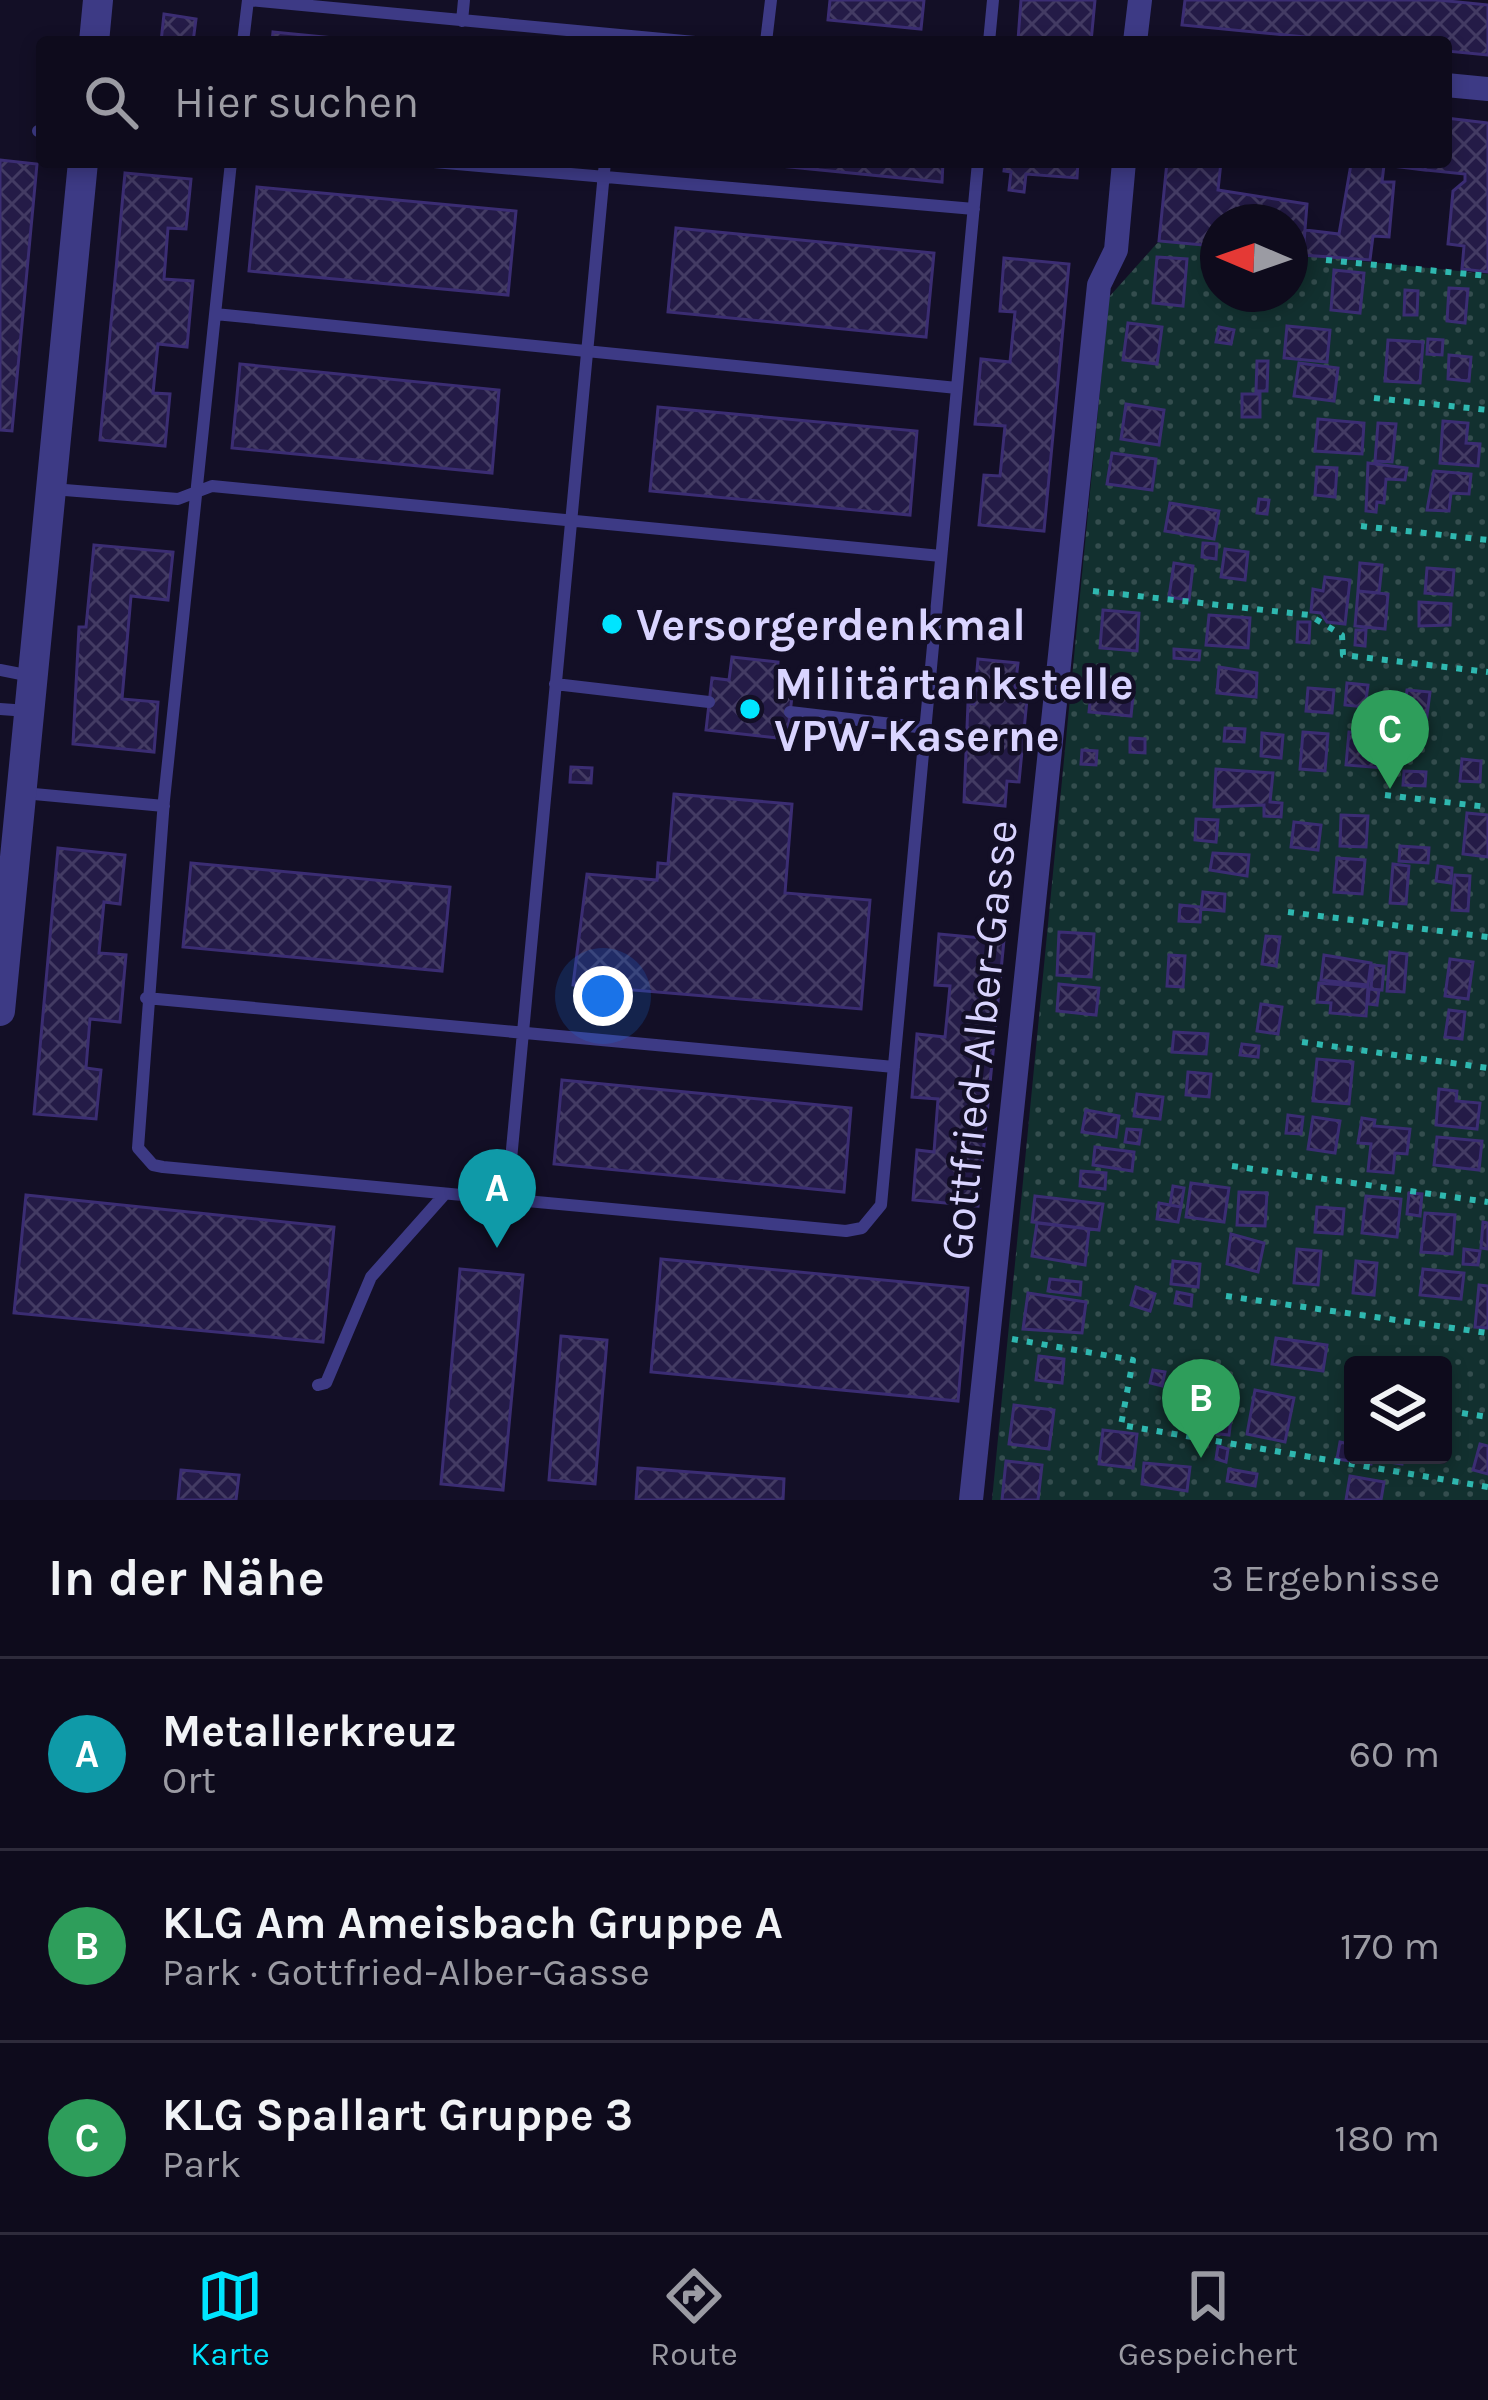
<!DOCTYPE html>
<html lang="de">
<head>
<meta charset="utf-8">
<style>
  body { margin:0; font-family:Karla,sans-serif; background:#1c1929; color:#f1f3f6 }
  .controls { position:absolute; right:36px; bottom:36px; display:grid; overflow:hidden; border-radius:12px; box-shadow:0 6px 18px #0003 }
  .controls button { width:108px; height:108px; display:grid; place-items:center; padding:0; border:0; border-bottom:3px solid #2e2b3b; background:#0e0b1c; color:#f1f3f6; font:60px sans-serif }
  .compass { position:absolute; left:1200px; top:204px; width:108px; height:108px; border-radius:50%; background:#0e0b1c; box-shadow:0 6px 18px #0003; rotate:272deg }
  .you { position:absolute; left:603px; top:996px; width:42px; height:42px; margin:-30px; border:9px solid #fff; border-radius:50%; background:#1a73e8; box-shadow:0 0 0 18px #1a73e833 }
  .badge { display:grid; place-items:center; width:78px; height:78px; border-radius:50%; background:#00e5ff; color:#fff; font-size:39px; font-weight:700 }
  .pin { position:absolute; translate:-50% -99px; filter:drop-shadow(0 3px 6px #0008) }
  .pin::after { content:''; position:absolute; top:63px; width:42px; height:36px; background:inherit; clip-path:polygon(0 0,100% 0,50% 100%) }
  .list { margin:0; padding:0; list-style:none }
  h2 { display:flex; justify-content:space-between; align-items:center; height:156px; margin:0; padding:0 48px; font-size:51px }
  h2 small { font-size:39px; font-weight:400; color:#9b9ba3 }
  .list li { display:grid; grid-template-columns:78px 1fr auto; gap:36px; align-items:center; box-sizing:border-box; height:192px; padding:0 48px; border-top:3px solid #2e2b3b }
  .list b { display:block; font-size:45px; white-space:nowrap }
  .list p { margin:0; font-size:39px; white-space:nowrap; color:#9b9ba3 }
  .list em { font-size:39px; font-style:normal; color:#9b9ba3 }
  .icon { flex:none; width:66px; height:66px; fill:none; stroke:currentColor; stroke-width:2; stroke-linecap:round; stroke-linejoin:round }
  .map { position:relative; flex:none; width:1488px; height:1500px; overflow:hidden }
  .search { position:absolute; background:#0e0b1c; box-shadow:0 6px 18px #0003; left:36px; right:36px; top:36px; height:132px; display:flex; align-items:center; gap:30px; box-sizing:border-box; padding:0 42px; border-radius:12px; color:#9b9ba3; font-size:45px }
  .sheet { height:732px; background:#0e0b1c }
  nav { display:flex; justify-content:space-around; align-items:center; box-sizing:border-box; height:168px; border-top:3px solid #2e2b3b; background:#0e0b1c; font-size:33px; color:#9b9ba3 }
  nav a { display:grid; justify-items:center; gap:6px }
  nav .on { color:#00e5ff }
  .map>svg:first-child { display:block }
  .garden { fill:url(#garden-dots); fill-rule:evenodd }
  .building { fill:url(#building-cross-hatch); stroke:#3b2d73; stroke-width:3 }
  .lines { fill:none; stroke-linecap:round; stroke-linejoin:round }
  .path { stroke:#2fb8b0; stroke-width:6; stroke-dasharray:6 9; stroke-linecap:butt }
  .service { stroke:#3d3a85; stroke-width:12 }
  .minor { stroke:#3d3a85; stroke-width:24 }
  .tertiary { stroke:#3d3a85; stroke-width:30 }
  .poi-dot { fill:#00e5ff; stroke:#130f26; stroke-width:4.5 }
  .labels { text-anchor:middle; stroke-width:9; stroke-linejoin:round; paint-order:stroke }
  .poi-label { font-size:45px; font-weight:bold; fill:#d9d4ff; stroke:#130f26; text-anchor:start }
  .street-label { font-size:45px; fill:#d9d4ff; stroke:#130f26 }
</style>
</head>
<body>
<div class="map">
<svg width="1488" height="1500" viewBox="0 0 1488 1500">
  <defs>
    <pattern id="garden-dots" width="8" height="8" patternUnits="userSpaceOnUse" patternTransform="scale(3)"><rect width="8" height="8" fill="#12302f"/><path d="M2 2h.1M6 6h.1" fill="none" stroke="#344d4e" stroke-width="1.8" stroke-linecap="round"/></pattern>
    <pattern id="building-cross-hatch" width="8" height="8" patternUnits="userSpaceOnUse" patternTransform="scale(3)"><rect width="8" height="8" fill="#241b47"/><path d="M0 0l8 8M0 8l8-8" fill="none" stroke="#433b63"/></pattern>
  </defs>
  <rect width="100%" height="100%" fill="#130f26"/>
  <path class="garden" d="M1159,241L1218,247V294H1290V254L1488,274V1500H992L1109,297ZM1353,1365H1443V1455H1353Z"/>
  <path class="building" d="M830,0H924L921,29L828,20Z
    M1021,0H1095L1091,42L1018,40Z
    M1185,0H1438L1488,5V55L1446,51V42H1356L1182,25Z
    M164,14L196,19L193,42H161Z
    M273,32L375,42H272Z
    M1446,118L1488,123V272L1462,269L1464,246L1448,244L1453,191L1465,181V174L1425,170L1426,162H1446Z
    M0,160L37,164L12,431L0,430Z
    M739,162H943L942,182Z
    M1005,162H1078L1077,178L1026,174L1024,192L1009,190L1011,172L1004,171Z
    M1167,162H1221L1218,190L1307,204L1303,255L1290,254V222H1218L1213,246L1159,241Z
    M1329,162H1426L1425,170L1384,165L1382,182H1394L1389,237L1373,236L1370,260L1303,255L1305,230L1339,234L1351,164Z
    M125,173L191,179L186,229L168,228L164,279L193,281L187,347L158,344L153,393L170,394L165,446L100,440Z
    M257,187L516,211L508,295L249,271Z
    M676,228L934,253L926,337L668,312Z
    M1157,257L1187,259L1183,306L1153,303Z
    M1004,258L1069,264L1044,531L979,525L984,475L1000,476L1005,426L975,424L981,359L1010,362L1015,312L1000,311Z
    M1334,270L1364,273L1360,313L1331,310Z
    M1449,288L1468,289L1465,323L1447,321Z
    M1405,290L1418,291L1417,315H1404Z
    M1128,323L1162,327L1157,364L1123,360Z
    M1287,326L1330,330L1327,362L1284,358Z
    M1219,327L1234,330L1231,344L1216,342Z
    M1428,339L1443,340L1442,355L1427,354Z
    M1388,340L1423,342L1420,383L1385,381Z
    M1449,355L1471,357L1469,381L1448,379Z
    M1257,361H1268L1267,391H1256Z
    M1299,363L1338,368L1334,401L1294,396Z
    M240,364L499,390L492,473L232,448Z
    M1242,394H1260V417H1242Z
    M1126,404L1164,410L1159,445L1121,439Z
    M658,407L917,431L910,515L650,491Z
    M1318,419L1364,423L1362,454L1315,451Z
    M1443,421L1468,423L1466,443L1480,444L1478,466L1440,463Z
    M1378,423L1396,424L1392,462L1375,461Z
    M1112,453L1156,459L1152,490L1107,484Z
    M1368,463L1407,468L1405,480L1386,479L1384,503L1377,502L1376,512L1366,511Z
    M1317,467L1337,468L1335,497L1315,495Z
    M1434,471L1471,474L1469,494L1451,493L1449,511L1427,510Z
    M1259,499L1269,500L1267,514L1257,513Z
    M1170,503L1219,511L1214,539L1165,531Z
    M1203,543L1217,544L1216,559L1202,557Z
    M94,545L173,552L168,600L131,596L122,699L158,702L154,752L73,744L79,627H86Z
    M1225,549L1248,552L1245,580L1221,577Z
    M1174,563L1193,566L1189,600L1169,597Z
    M1360,563L1382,565L1379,593L1358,591Z
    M1427,568L1454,570L1452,595L1425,593Z
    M1325,577L1350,580L1345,624L1327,622L1321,613L1311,612L1313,589L1323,591Z
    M1358,591L1388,594L1385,629L1355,626Z
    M1419,602L1451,604L1450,625L1419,626Z
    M1103,610L1139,613L1137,651L1100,648Z
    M1209,615L1250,618L1248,648L1206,645Z
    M1298,622H1310L1309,643L1297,642Z
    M1356,630H1366L1365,646L1355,645Z
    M1174,649L1200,651L1199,660L1174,658Z
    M732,657L778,662L776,686L793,688L787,739L706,730L712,678L729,680Z
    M978,659L1018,663L1015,688L1028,689L1019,782L1007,781L1005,806L964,802L968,703L974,704Z
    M1219,667L1257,673L1256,697L1217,693Z
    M1092,682L1134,687L1131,716L1089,712Z
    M1347,683L1368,685L1365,707L1345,705Z
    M1308,688L1334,690L1332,713L1306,711Z
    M1407,690L1430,692L1425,731L1402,728Z
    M1225,728L1245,729L1244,742L1224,741Z
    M1303,732L1328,734L1325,771L1300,769Z
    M1349,732L1386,735L1383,768L1346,765Z
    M1262,733L1283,735L1281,758L1261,756Z
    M1130,738L1145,739V753L1130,752Z
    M1082,750L1097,751L1096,765L1081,764Z
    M1462,759L1481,761L1480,782L1460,781Z
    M571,767L592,768L591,783L570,782Z
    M1216,769L1273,773L1270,802L1282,803L1281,817L1264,816V805L1214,807Z
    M1404,771L1426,772L1425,786L1403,785Z
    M674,794L792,804L785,893L870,900L861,1009L573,985L587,874L657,880L658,863L668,864Z
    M1467,813L1488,815V857L1463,854Z
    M1341,815L1368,816L1366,847L1340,846Z
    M1196,819L1218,820L1216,842L1195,840Z
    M1294,822L1321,825L1318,850L1291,847Z
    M1400,846L1429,848L1428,863L1399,861Z
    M58,848L125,855L120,904L104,902L99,953L126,955L120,1022L90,1019L86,1068L101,1070L96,1119L34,1114Z
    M1213,853L1249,855L1247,876L1210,870Z
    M1337,858L1365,860L1362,894L1334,892Z
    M191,863L450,887L442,971L183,947Z
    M1393,864L1409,866L1406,904L1390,903Z
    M1438,866L1452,868L1451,883L1436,881Z
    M1455,875L1470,876L1468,911L1452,910Z
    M1203,892L1225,894L1224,911L1201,909Z
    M1180,905L1201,907L1200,922L1179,921Z
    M1059,932L1094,934L1091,977L1057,975Z
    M939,934L1004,940L978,1206L913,1200L917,1150L934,1152L938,1099L912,1097L917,1034L945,1037L950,986L935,985Z
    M1266,936L1280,937L1276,966L1262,964Z
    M1390,952L1407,954L1404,992L1387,991Z
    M1169,955L1185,956L1183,987L1167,986Z
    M1324,955L1371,963L1368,985L1321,980Z
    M1450,959L1473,962L1468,999L1445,996Z
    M1373,965L1384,966L1382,990L1371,989Z
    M1319,983L1368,987L1366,1016L1330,1013L1331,1003L1317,1002Z
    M1059,984L1099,988L1096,1015L1057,1011Z
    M1369,989L1379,990L1377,1005L1368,1004Z
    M1261,1004L1282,1007L1278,1034L1257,1031Z
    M1449,1010L1465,1012L1462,1039L1445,1037Z
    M1174,1032L1208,1034L1206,1054L1172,1052Z
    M1242,1044L1259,1046L1258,1057L1240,1055Z
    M1317,1059L1353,1062L1349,1104L1313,1101Z
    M1188,1072L1211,1074L1209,1097L1186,1095Z
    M562,1080L851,1108L844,1192L554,1164Z
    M1439,1089L1457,1091L1456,1101L1480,1103L1477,1129L1436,1125Z
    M1137,1094L1163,1097L1160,1119L1134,1116Z
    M1086,1110L1119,1116L1116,1137L1082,1132Z
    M1288,1115L1303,1117L1301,1134L1286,1133Z
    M1313,1117L1340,1121L1335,1153L1308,1149Z
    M1362,1118L1375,1120L1374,1126L1410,1129L1407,1154L1395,1153L1393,1173L1368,1171L1371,1144L1358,1143Z
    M1127,1129L1141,1130L1139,1144L1125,1142Z
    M1437,1137L1482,1141L1479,1170L1434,1165Z
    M1095,1147L1134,1152L1132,1171L1093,1165Z
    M1081,1171L1106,1173L1105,1189L1080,1186Z
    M1191,1183L1229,1188L1224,1222L1186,1217Z
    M1173,1186L1184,1188L1181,1207L1170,1205Z
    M1239,1192L1267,1193L1265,1226L1237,1225Z
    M1409,1193L1422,1194L1420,1216L1407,1214Z
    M26,1195L334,1227L323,1342L14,1313Z
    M1035,1196L1103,1204L1099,1230L1032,1222Z
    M1366,1196L1401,1199L1397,1237L1362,1233Z
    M1159,1203L1181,1207L1178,1222L1157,1219Z
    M1317,1207L1344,1209L1342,1234L1315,1232Z
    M1425,1213L1455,1215L1452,1254L1421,1252Z
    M1483,1222L1488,1223V1249L1481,1248Z
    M1037,1223L1089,1229L1085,1265L1032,1256Z
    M1231,1234L1264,1243L1258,1272L1227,1264Z
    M1297,1249L1321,1251L1318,1285L1294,1283Z
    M1464,1249L1480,1251L1478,1265L1463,1264Z
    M661,1259L968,1288L958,1401L651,1372Z
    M1173,1261L1200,1264L1198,1287L1171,1284Z
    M1356,1261L1377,1263L1374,1295L1353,1293Z
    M460,1269L523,1275L503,1490L441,1484Z
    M1423,1269L1464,1273L1461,1299L1420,1295Z
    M1050,1279L1081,1282L1080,1295L1048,1291Z
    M1479,1285L1488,1286V1328L1475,1327Z
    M1136,1287L1155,1294L1150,1311L1131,1305Z
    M1177,1292L1192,1295L1191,1306L1175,1303Z
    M1028,1293L1086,1302L1082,1333L1023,1329Z
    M561,1336L607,1340L595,1484L549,1480Z
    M1276,1338L1327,1345L1323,1371L1272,1364Z
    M1039,1356L1064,1359L1062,1383L1036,1380Z
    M1153,1370L1165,1372L1162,1386L1150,1383Z
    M1255,1390L1294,1398L1285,1442L1247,1434Z
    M1216,1401L1233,1403L1229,1435L1211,1433Z
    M1014,1405L1054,1410L1049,1449L1009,1444Z
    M1103,1430L1137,1434L1133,1468L1099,1464Z
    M1340,1442L1353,1445V1455H1372L1371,1464L1337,1459Z
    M1480,1444L1488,1446V1474L1473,1470Z
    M1218,1446L1228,1449L1226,1462L1216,1459Z
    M1377,1455H1403L1402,1464L1376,1460Z
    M1006,1461L1042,1465L1038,1500H1002Z
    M1144,1463L1190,1467L1187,1491L1142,1484Z
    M638,1468L784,1479L783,1500H636Z
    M1229,1469L1257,1474L1255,1486L1227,1481Z
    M181,1470L239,1475L236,1500H178Z
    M1350,1476L1384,1482L1381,1500H1346Z"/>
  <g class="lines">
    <path class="path" d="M1326,260L1488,276
      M1374,398L1488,410
      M1361,526L1488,540
      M1093,591L1309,615L1342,635L1343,655L1488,672
      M1385,795L1488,807
      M1288,912L1488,937
      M1302,1042L1488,1068
      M1232,1166L1488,1202
      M1226,1296L1488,1333
      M1012,1339L1133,1360L1121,1425L1488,1487
      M1462,1413L1488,1417"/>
    <path class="service" d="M248,0L695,42
      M462,21L464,0
      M243,42L248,0
      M766,42L771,0
      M989,42L993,0
      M38,131H42
      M231,162L164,800L138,1148L153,1165L163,1167L846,1231L862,1228L881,1205L978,162
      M434,162L974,209
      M215,314L957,388
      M52,489L178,499L212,486L941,556
      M0,670L31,676
      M555,684L709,702
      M0,709L28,711
      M790,712L926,728
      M23,793L164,806
      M146,998L894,1067
      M507,1202L605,162
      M318,1385L326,1383L371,1277L444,1195"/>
    <path class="minor" d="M1135,42L1140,0
      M1446,85L1488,89
      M971,1500L1099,285L1116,250L1124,162"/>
    <path class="tertiary" d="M94,42L98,0
      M0,1011L83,162"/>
  </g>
  <g class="poi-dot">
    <circle cx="612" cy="624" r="12"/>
    <circle cx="750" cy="709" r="12"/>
  </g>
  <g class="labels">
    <g class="poi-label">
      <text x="636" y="640">Versorgerdenkmal</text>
      <text x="774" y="699">Militärtankstelle<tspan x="774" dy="52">VPW-Kaserne</tspan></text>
    </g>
    <g class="street-label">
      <text transform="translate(978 1040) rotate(-84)" y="16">Gottfried-Alber-Gasse</text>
    </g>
  </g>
</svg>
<div class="controls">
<button><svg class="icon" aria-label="layers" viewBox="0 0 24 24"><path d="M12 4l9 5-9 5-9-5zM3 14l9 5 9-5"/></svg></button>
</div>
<svg class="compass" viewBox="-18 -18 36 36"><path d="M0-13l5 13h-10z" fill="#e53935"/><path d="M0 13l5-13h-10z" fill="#9b9ba3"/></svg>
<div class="you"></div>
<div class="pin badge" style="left:497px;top:1248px;background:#0f9aa8">A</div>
<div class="pin badge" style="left:1201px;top:1458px;background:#2e9e5b">B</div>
<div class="pin badge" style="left:1390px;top:789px;background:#2e9e5b">C</div>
<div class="search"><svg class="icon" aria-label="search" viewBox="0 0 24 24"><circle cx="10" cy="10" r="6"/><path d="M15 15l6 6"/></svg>Hier suchen</div>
</div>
<section class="sheet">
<h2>In der Nähe<small>3 Ergebnisse</small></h2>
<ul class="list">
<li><span class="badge" style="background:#0f9aa8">A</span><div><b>Metallerkreuz</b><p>Ort</p></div><em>60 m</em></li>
<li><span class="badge" style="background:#2e9e5b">B</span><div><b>KLG Am Ameisbach Gruppe A</b><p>Park · Gottfried-Alber-Gasse</p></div><em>170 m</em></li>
<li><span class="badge" style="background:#2e9e5b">C</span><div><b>KLG Spallart Gruppe 3</b><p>Park</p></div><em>180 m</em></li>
</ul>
</section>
<nav>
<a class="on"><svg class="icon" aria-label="map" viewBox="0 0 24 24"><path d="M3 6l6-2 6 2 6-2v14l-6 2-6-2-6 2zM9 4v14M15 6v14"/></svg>Karte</a>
<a><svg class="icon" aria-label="directions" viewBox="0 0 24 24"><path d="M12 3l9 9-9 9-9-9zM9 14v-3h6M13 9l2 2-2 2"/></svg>Route</a>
<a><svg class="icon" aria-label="saved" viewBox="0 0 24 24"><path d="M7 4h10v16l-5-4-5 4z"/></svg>Gespeichert</a>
</nav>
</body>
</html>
